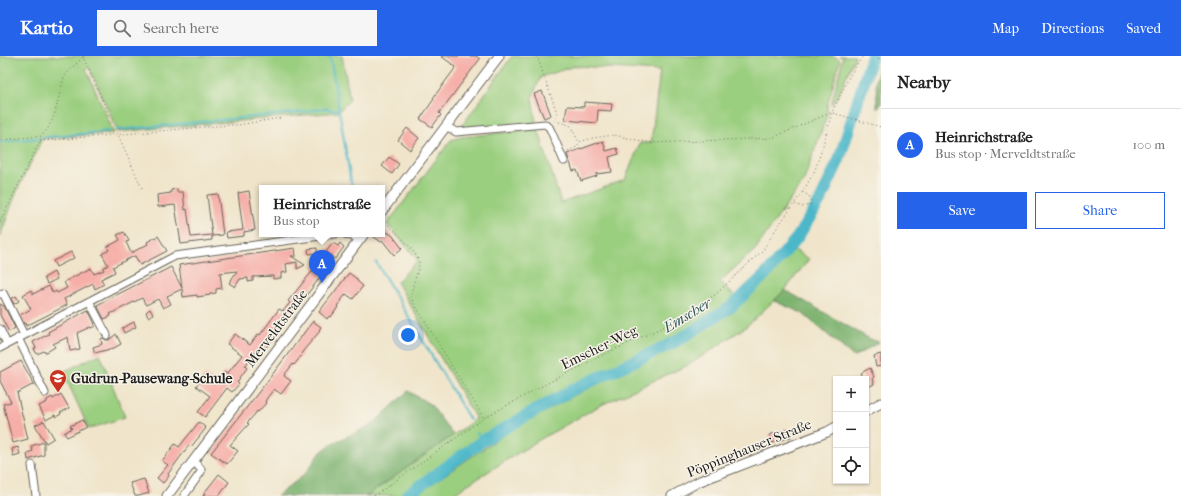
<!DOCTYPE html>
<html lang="en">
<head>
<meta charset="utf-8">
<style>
  body { margin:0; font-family:"IM FELL French Canon",serif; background:#f6f6f6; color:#222 }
  .controls { position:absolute; right:12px; bottom:12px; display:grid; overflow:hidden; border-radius:0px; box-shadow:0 1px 3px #0004 }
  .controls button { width:36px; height:36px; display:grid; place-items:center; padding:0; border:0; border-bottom:1px solid #e0e0e0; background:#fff; color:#222; font:20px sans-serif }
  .you { position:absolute; left:408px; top:279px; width:14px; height:14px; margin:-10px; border:3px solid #fff; border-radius:50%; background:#1a73e8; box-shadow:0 0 0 6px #1a73e833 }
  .badge { display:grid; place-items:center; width:26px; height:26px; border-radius:50%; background:#2563eb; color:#fff; font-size:13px; font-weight:700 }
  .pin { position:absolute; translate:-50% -33px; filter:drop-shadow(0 1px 2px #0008) }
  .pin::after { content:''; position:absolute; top:21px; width:14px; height:12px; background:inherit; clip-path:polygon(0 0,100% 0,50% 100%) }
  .popup { position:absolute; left:259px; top:129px; width:126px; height:52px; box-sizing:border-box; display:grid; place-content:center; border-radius:0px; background:#fff; filter:drop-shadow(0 1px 3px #0005); font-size:13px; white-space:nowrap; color:#767676 }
  .popup b { font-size:15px; color:#222 }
  .popup::after { content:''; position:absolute; left:50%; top:100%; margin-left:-8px; border:8px solid transparent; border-top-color:#fff }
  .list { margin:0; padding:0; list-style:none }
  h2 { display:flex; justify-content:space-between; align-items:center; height:52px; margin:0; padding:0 16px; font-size:17px }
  h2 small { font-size:13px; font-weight:400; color:#767676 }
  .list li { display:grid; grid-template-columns:26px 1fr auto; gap:12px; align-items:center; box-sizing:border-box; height:72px; padding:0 16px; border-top:1px solid #e0e0e0 }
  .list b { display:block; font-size:15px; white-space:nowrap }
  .list p { margin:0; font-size:13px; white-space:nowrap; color:#767676 }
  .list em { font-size:13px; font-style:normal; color:#767676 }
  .actions { display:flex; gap:8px; padding:12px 16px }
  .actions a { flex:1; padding:9px 0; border:1px solid #2563eb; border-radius:0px; text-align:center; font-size:14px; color:#2563eb }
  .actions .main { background:#2563eb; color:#fff }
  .icon { flex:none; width:22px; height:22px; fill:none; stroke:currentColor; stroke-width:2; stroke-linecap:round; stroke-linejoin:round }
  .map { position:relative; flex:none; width:881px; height:440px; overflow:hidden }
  header { display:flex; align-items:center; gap:24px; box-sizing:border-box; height:56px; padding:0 20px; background:#2563eb; color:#fff }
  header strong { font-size:19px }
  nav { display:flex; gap:22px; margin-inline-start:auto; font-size:14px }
  .search { width:280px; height:36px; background:#f6f6f6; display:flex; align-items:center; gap:10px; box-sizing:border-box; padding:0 14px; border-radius:0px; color:#767676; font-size:15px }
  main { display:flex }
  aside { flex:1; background:#fff }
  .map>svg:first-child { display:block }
  .green { fill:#9bcf80; stroke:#5c764e }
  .forest { fill:#7cb26e; stroke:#4c6745 }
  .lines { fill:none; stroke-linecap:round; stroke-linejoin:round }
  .stream { stroke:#4cb7c9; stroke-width:2 }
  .river { stroke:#4cb7c9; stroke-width:12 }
  .building { fill:#f6afa8 }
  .minor-casing { stroke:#666259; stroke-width:9 }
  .major-casing { stroke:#666259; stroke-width:11 }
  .path { stroke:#666259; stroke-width:1; stroke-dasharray:1 3; stroke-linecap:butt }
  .minor { stroke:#fff; stroke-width:7 }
  .major { stroke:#fff; stroke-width:9 }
  .labels { text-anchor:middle; stroke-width:3; stroke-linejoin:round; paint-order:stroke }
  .street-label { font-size:14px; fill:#1c1c1c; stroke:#f7f3e8 }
  .poi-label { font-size:14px; font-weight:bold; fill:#1c1c1c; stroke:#f7f3e8; text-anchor:start }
  .water-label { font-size:15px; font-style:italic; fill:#2f5a61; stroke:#f7f3e8 }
</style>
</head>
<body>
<header>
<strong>Kartio</strong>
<div class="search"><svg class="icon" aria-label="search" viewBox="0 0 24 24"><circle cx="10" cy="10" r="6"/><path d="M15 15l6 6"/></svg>Search here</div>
<nav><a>Map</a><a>Directions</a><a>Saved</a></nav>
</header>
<main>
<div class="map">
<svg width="881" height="440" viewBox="0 0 881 440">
  <rect width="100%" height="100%" fill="#f7f3e8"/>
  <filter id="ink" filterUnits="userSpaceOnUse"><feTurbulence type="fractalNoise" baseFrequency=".025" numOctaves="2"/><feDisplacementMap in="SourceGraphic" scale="8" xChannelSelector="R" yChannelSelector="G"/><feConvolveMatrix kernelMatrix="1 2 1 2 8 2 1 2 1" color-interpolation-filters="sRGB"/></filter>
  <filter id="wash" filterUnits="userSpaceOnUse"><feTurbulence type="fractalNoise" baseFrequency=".012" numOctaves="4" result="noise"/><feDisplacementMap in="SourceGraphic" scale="16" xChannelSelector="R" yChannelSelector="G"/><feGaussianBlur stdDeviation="0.9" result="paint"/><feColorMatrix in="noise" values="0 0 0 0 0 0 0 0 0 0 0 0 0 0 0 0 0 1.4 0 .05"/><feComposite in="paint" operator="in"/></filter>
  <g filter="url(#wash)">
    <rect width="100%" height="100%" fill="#f0e5cb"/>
    <path class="green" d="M0,0H342L350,44L338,56L118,76L89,11L86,13L114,77L42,83L17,135L0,180Z
      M512,0H834L840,4L827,50V59L804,124L755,194L720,225L740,246L723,250L700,266L669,283L571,330L523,356L477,384L399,440H367L476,363L397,226L418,204L387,168L451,84L461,81L538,73L561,147L625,124L640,87H651L660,15L575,10L541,21L532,41L536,67L459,74Z
      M840,0H855L838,40L831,49L843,2Z
      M793,193L809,203L785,234L747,270L692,307L599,350L539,384L465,430L452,440H414L506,377L575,339L673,292L715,267L735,252L771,219Z
      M100,298L125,361L89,373L63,316Z"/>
    <path class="forest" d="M881,6V47L877,53L876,24Z
      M785,234L870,283L879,286L854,301L802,257L774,245Z
      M408,335L431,349L453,379L367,440H277L304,419L321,396L331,388L372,369Z"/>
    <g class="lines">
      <path class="stream" d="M330,0L352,132
        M117,74L303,56L326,52L332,54L338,53
        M62,80L109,75
        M46,81L60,80
        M42,82L44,81
        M0,86L39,82
        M376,206L470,364
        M477,377L482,385"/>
      <path class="river" d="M406,440L482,385L572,334L675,286L731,251L768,216L797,182L820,145L839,104L872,0"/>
    </g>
    <g id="blocks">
      <path class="building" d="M441,0H476L480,3L439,57L441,59L432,71L420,63L434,43L433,42L456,11Z
        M542,35L551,59L544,62L534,38Z
        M584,46L612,48L611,55L598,54L597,67L565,64L567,50L584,51Z
        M407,72L419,82L410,94L398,84Z
        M603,85L606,95L617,92L619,98L609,101L612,116L596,118L597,120L581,125L577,114L573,115L567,98Z
        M389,101L399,108L392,118L382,110Z
        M177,133V136H183L185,154L187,153L191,181L212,179L207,139L218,138L223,179L212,180V184L181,188L175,149L158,151L157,139L171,137V134Z
        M249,135L255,174L244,176V180L227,182L226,176L243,174L238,137Z
        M383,174L392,179L402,192L394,199L382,184L381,186L370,178H382Z
        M124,176L129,185L126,186L131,197L148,188L147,186L158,180L167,195L140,209L135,200L128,203L113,211L115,216L101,223L104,228L95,233L93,228L64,243L67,249L26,270L25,267L24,268L20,259L31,253L23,239L31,234L33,238L49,230L53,237L56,235L57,237L67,232L64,226L79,218L91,212L94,218L104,214L103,212L108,209L102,198L109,194L107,191L120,184L117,179Z
        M333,187L338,190L340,187L344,191L335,203L326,196Z
        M295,192L296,200H291L305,209L297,213V206L286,208L287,216L281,217V222L273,223V220L253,221V225L248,226V222L240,223L235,231L229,227L237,215L220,217L222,232L216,233V237L210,238V239L197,241V239L183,241L182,233L167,240L171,248L163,252L158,243L146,249L142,242L110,258L111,260L104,263L97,249L171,211L182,232L179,209Z
        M317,192V197L309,198L308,193Z
        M71,196L74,202L56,211L53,205Z
        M320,204L328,211L264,294L260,290L245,310L247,312L237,326L239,328L232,336L227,332L205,361L198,356L210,340L196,330L205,319L216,327L224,316L227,318L242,299L227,288L235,278L250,289L258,278L260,279L279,253L283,255L290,247L288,245L315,212L314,211Z
        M54,216L57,223L47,228L44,222Z
        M349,217L357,223V225L363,230L353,243L346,238L337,250L338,251L331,261L329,260L327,263L319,256Z
        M16,240L19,245L14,248L11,243Z
        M0,248L4,250L15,272L9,276L0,259Z
        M150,253L153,258L148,261L146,256Z
        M88,254L95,268H94L95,270L91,272L90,271L88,272L77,277L80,293L70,295L68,281L53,288L55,291L45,297L44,295L37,298L34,293L36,292L33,286L49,278L48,276Z
        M313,265L321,271L319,274L320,275L303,295L301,298L302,299L294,309L293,308L285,318L284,320L291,325L281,338L274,333L267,342L265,346L266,347L258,356L257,355L255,358L247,367L249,368L230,389L238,395L227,408L211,397L265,328Z
        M134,266L136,271L124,277L122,272Z
        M116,278L121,288L114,292L95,297L93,291L102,288L101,283L103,282L106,284H109Z
        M881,298V310L876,311L874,300Z
        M21,305L34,328L17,337L28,383L13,387L3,348L11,346L0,325V316Z
        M870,312L874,321L872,323L874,328L868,331L866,326V323H864L861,317Z
        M61,338L69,352L60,357L61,358L56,361L55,359L46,364L39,350L47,346V344L52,341L53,343Z
        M82,364L86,371L67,381L64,377L72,372L70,370Z
        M44,365L54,382L46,387L35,369Z
        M199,366L206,372L191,391L189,389L168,418L169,420L163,427L157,422L168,409L162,405L175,388L179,391Z
        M788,373L791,381L772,387L769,379Z
        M44,386V399L28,404L27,397L33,395L31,390Z
        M18,391L20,398L13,400L12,393Z
        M219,418L229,426L219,440H203L205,437H204Z
        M144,423L149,437L139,440H135L130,427Z"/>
    </g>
  </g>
  <g filter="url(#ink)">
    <use href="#blocks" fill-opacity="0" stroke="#666259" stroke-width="1"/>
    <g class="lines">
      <defs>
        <path id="minor" d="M446,70L456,76L545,68L549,71L551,75L564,105
          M345,178L360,183
          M0,238L3,237L24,279
          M89,245L107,279
          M0,273L7,288
          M18,282L45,337
          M0,292L175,200L335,178
          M32,409L36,440
          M184,440L201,416V413L193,405"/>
        <path id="major" d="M382,155L499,0
          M866,355L881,347
          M167,440L364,178
          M672,440L700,425L827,376L836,371"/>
      </defs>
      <use href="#minor" class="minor-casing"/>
      <use href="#major" class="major-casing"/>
      <path class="path" d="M84,0L83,1L142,132
        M537,0L557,57L555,65
        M875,0L881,4
        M833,57L881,71
        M555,65L570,69L579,86L593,82L614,79L651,87L772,82L832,56
        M0,84L42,80L48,72L54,60L64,21L70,14L83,1
        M40,85L230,69H238L281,62
        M568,95L577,91L579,87
        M795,148L802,151L810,149L811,147L809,140L802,136
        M382,164C391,171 421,198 419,209C417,220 411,231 411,242L464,330L484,362
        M0,166L42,81
        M374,440L484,362L542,330L609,296L661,272L688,257L716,238L763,194L776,173L804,134L815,114L822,93L832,56L850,19L863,0"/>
      <use href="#minor" class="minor"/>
      <use href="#major" class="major"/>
    </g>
  </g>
  <defs>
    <symbol id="school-pin" viewBox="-11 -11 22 30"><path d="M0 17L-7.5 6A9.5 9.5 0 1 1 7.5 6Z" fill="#c8321e" stroke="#f7f3e8"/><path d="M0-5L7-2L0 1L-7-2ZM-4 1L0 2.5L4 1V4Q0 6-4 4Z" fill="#fff"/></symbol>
  </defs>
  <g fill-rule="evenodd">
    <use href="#school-pin" x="48" y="312" width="20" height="27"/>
  </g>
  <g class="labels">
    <g class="street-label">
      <text transform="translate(276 272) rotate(-53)" y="5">Merveldtstraße</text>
      <text transform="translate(599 291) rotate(-26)" y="5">Emscher-Weg</text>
      <text transform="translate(749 392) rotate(-22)" y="5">Pöppinghauser Straße</text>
    </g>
    <g class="poi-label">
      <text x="71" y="327">Gudrun-Pausewang-Schule</text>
    </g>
    <g class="water-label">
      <text transform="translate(687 259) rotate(-31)" y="5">Emscher</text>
    </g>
  </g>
</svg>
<div class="controls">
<button>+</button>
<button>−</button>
<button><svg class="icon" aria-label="locate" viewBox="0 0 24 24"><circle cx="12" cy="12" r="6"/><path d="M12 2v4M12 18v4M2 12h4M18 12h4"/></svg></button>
</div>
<div class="you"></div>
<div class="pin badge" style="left:322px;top:227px">A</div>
<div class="popup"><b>Heinrichstraße</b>Bus stop</div>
</div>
<aside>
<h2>Nearby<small></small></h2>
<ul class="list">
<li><span class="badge">A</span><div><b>Heinrichstraße</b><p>Bus stop · Merveldtstraße</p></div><em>100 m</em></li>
</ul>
<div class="actions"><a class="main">Save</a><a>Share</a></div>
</aside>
</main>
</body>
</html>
